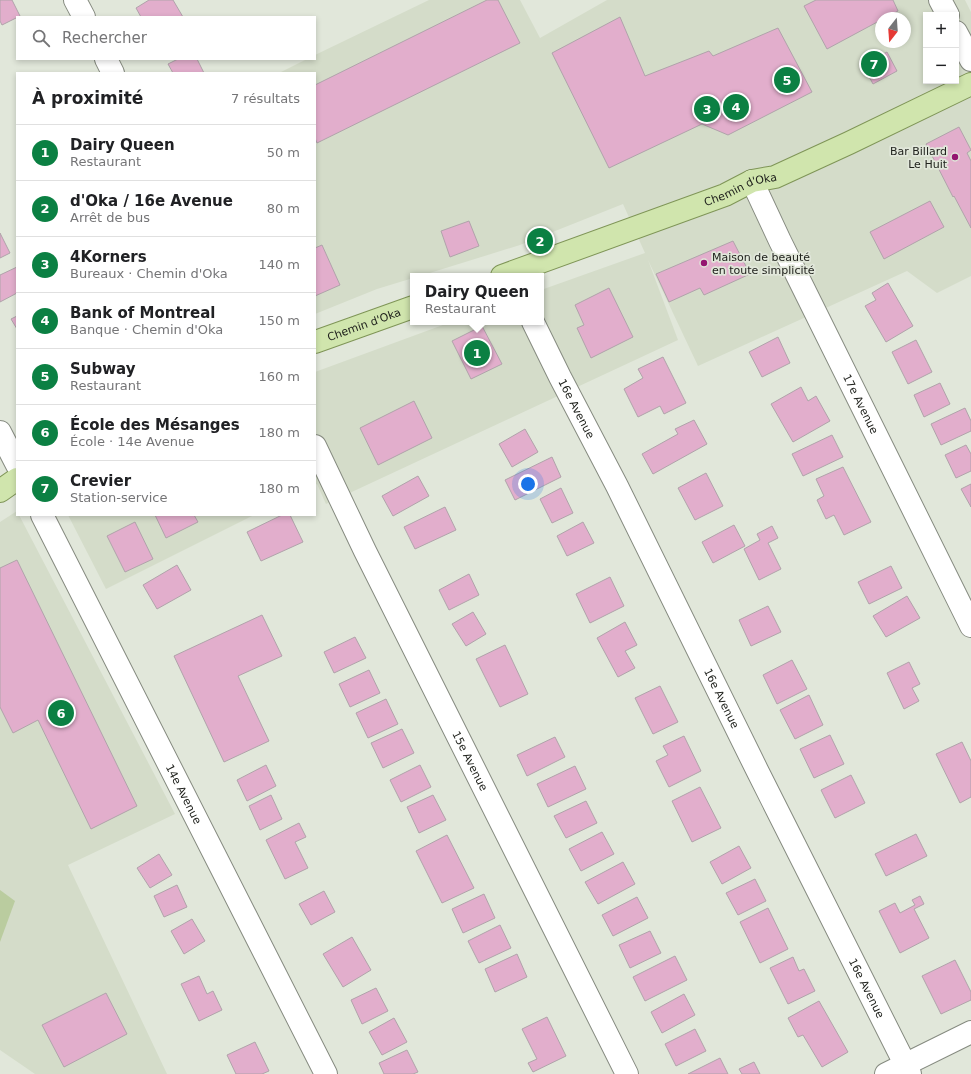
<!DOCTYPE html>
<html lang="fr">
<head>
<meta charset="utf-8">
<style>
  body { margin:0; font-family:"DejaVu Sans",sans-serif; background:#f2f2f2; color:#202124 }
  .controls { position:absolute; right:12px; top:12px; display:grid; overflow:hidden; border-radius:0px; box-shadow:0 2px 6px #0003 }
  .controls button { width:36px; height:36px; display:grid; place-items:center; padding:0; border:0; border-bottom:1px solid #e0e0e0; background:#fff; color:#202124; font:20px sans-serif }
  .compass { position:absolute; left:875px; top:12px; width:36px; height:36px; border-radius:50%; background:#fff; box-shadow:0 2px 6px #0003; rotate:197deg }
  .you { position:absolute; left:528px; top:484px; width:14px; height:14px; margin:-10px; border:3px solid #fff; border-radius:50%; background:#1a73e8; box-shadow:0 0 0 6px #1a73e833 }
  .badge { display:grid; place-items:center; width:26px; height:26px; border-radius:50%; background:#0b8043; color:#fff; font-size:13px; font-weight:700 }
  .pin { position:absolute; translate:-50% -50%; border:2px solid #fff; box-shadow:0 1px 4px #0006 }
  .popup { position:absolute; left:410px; top:273px; width:134px; height:52px; box-sizing:border-box; display:grid; place-content:center; border-radius:0px; background:#fff; filter:drop-shadow(0 1px 3px #0005); font-size:13px; white-space:nowrap; color:#757577 }
  .popup b { font-size:15px; color:#202124 }
  .popup::after { content:''; position:absolute; left:50%; top:100%; margin-left:-8px; border:8px solid transparent; border-top-color:#fff }
  .list { margin:0; padding:0; list-style:none }
  h2 { display:flex; justify-content:space-between; align-items:center; height:52px; margin:0; padding:0 16px; font-size:17px }
  h2 small { font-size:13px; font-weight:400; color:#757577 }
  .list li { display:grid; grid-template-columns:26px 1fr auto; gap:12px; align-items:center; box-sizing:border-box; height:56px; padding:0 16px; border-top:1px solid #e0e0e0 }
  .list b { display:block; font-size:15px; white-space:nowrap }
  .list p { margin:0; font-size:13px; white-space:nowrap; color:#757577 }
  .list em { font-size:13px; font-style:normal; color:#757577 }
  .icon { flex:none; width:22px; height:22px; fill:none; stroke:currentColor; stroke-width:2; stroke-linecap:round; stroke-linejoin:round }
  .map { position:relative; flex:none; width:971px; height:1074px; overflow:hidden }
  .search { position:absolute; background:#fff; box-shadow:0 2px 6px #0003; left:16px; top:16px; width:300px; height:44px; display:flex; align-items:center; gap:10px; box-sizing:border-box; padding:0 14px; border-radius:0px; color:#757577; font-size:15px }
  .panel { position:absolute; background:#fff; box-shadow:0 2px 6px #0003; left:16px; top:72px; width:300px; height:444px; border-radius:0px }
  .map>svg:first-child { display:block }
  .built { fill:#d4dcc9; fill-rule:evenodd }
  .green { fill:#bacc9f }
  .building { fill:#e2aecc; stroke:#b0a3aa }
  .lines { fill:none; stroke-linecap:round; stroke-linejoin:round }
  .minor-casing { stroke:#868b80; stroke-width:24 }
  .major-casing { stroke:#7f9557; stroke-width:24 }
  .minor { stroke:#fff; stroke-width:22 }
  .major { stroke:#d0e5ad; stroke-width:22 }
  .poi-dot { fill:#941670; stroke:#e1e7da; stroke-width:1.5 }
  .labels { text-anchor:middle; stroke-width:3.5; stroke-linejoin:round; paint-order:stroke }
  .poi-label { font-size:11px; fill:#21231e; stroke:#e1e7da; text-anchor:end }
  .street-label { font-size:11px; fill:#21231e; stroke:#e1e7da }
</style>
</head>
<body>
<div class="map">
<svg width="971" height="1074" viewBox="0 0 971 1074">
  <rect width="100%" height="100%" fill="#e1e7da"/>
  <path class="built" d="M429,0H520L540,38L607,0H965L971,12V276L937,293L907,271L698,366L648,260L678,340L326,504L317,484L315,485V372L451,322H541V290L645,253L623,204L520,245L420,276H413V278L377,289L315,314V73H279L307,59H315V55ZM926,15H956V81H926ZM881,18H905V42H881Z
    M17,511V515H19L175,814L68,865L167,1074H35L0,1050V522Z
    M68,515H254L106,589Z"/>
  <path class="green" d="M0,890L15,901L0,942Z"/>
  <path class="building" d="M0,0H12L20,16L2,25L0,21Z
    M149,0H173L183,17H141L136,8Z
    M487,0H498L520,43L317,143L315,138V85Z
    M816,0H893L898,11L885,18H881V20L827,49L804,6Z
    M620,17L645,76L709,51L713,56L778,28L812,92L728,135L702,124L609,168L552,53Z
    M887,52L897,71L873,84L863,65Z
    M178,59H197L204,73H173L168,64Z
    M959,127L971,150L967,153L971,161V228L954,196L953,197L926,144Z
    M930,201L944,227L884,259L870,232Z
    M469,221L479,246L450,257L441,231Z
    M0,233L10,253L0,258Z
    M733,241L750,274L704,295L700,288L669,302L656,274Z
    M322,245L340,285L315,296V248Z
    M17,267V293L0,302V275Z
    M888,283L913,326L886,342L865,306L876,300L872,293Z
    M609,288L633,337L591,358L577,328L584,325L575,305Z
    M17,316V329L11,319Z
    M482,326L502,364L471,379L452,341Z
    M778,337L790,363L762,377L749,352Z
    M916,340L932,372L908,384L892,352Z
    M663,357L686,403L664,414L660,406L638,417L624,389L643,378L638,369Z
    M940,383L950,404L924,417L914,395Z
    M801,387L808,401L816,396L830,421L793,442L771,404Z
    M414,401L432,438L378,465L360,428Z
    M965,408L971,421V431L941,445L931,424Z
    M694,420L707,444L653,474L642,454L678,434L675,429Z
    M525,429L538,452L512,467L499,444Z
    M832,435L843,457L803,476L792,454Z
    M966,445L971,454V471L956,478L945,455Z
    M552,457L561,477L515,500L505,480Z
    M843,467L871,522L844,535L834,515L826,519L817,500L824,496L816,479Z
    M706,473L723,506L695,520L678,488Z
    M418,476L429,496L393,516L382,496Z
    M971,484V507L961,489Z
    M561,488L573,513L552,523L540,499Z
    M445,507L456,530L415,549L404,527Z
    M155,515H194L198,522L166,538Z
    M282,515H290L303,542L261,561L247,532Z
    M135,522L153,559L125,572L107,536Z
    M583,522L594,543L567,556L557,536Z
    M734,525L745,546L713,563L702,542Z
    M772,526L778,538L768,543L781,569L759,580L744,549L760,540L757,534Z
    M17,560L137,806L91,829L38,720L13,733L0,707V568Z
    M177,565L191,590L157,609L143,585Z
    M891,566L902,588L869,604L858,582Z
    M469,574L479,595L449,610L439,590Z
    M610,577L624,606L590,623L576,594Z
    M907,596L920,618L886,637L873,616Z
    M768,606L781,632L751,646L739,620Z
    M473,612L486,634L466,646L452,624Z
    M262,615L282,656L238,676L269,741L224,762L174,656Z
    M625,622L637,645L625,651L635,668L618,677L597,638Z
    M355,637L366,658L334,673L324,652Z
    M505,645L528,694L500,707L476,659Z
    M792,660L807,689L777,704L763,675Z
    M909,662L920,684L912,688L919,701L904,709L887,673Z
    M369,670L380,693L350,707L339,684Z
    M660,686L678,722L653,734L635,698Z
    M809,695L823,725L795,739L780,710Z
    M386,699L398,724L368,738L356,713Z
    M402,729L414,753L383,768L371,743Z
    M830,735L844,764L814,778L800,749Z
    M684,736L701,771L669,787L656,761L668,755L663,746Z
    M555,737L565,757L527,776L517,755Z
    M962,742L971,761V797L960,803L936,754Z
    M266,765L276,786L247,801L237,780Z
    M420,765L431,787L401,802L390,780Z
    M575,766L586,789L548,807L537,784Z
    M851,775L865,803L835,818L821,790Z
    M700,787L721,828L692,842L672,801Z
    M271,795L282,819L260,830L249,806Z
    M433,795L446,820L419,833L407,807Z
    M586,801L597,823L566,838L554,816Z
    M299,823L306,837L295,842L308,868L285,879L266,840Z
    M602,832L614,854L581,871L569,849Z
    M916,834L927,856L886,876L875,854Z
    M447,835L474,888L442,903L416,851Z
    M739,846L751,868L722,884L710,862Z
    M159,854L172,875L150,888L137,868Z
    M623,862L635,884L598,904L585,882Z
    M755,879L766,901L738,915L726,893Z
    M177,885L187,907L164,917L154,896Z
    M324,891L335,912L311,925L299,904Z
    M484,894L495,918L463,933L452,909Z
    M920,896L924,904L914,909L929,938L900,953L879,911L895,903L900,913L915,905L912,900Z
    M637,897L648,918L613,936L602,915Z
    M768,908L788,949L760,963L740,922Z
    M192,919L205,941L184,954L171,931Z
    M500,925L511,948L479,963L468,941Z
    M650,931L661,953L630,968L619,945Z
    M352,937L371,970L343,987L323,954Z
    M517,954L527,977L495,992L485,969Z
    M675,956L687,980L645,1001L633,977Z
    M793,957L799,971L804,969L815,991L788,1004L770,968Z
    M955,960L971,992V1000L941,1014L922,976Z
    M199,976L207,994L213,991L222,1010L199,1021L181,984Z
    M376,988L388,1011L362,1024L351,1000Z
    M106,993L127,1034L64,1067L42,1025Z
    M684,994L695,1015L662,1033L651,1012Z
    M819,1001L848,1052L822,1067L803,1035L798,1037L788,1018Z
    M547,1017L566,1056L533,1072L528,1063L537,1059L522,1029Z
    M394,1018L407,1042L382,1055L369,1032Z
    M695,1029L706,1051L676,1066L665,1044Z
    M255,1042L269,1071L262,1074H236L227,1055Z
    M407,1050L418,1072L413,1074H384L379,1063Z
    M720,1058L728,1074H688Z
    M754,1062L760,1074H742L739,1069Z"/>
  <g class="lines">
    <defs>
      <g id="minor">
        <path d="M75,0L84,17"/>
        <path d="M940,0L948,15"/>
        <path d="M956,32L971,60"/>
        <path d="M106,59L113,73"/>
        <path id="s1" d="M752,181L780,241L971,626"/>
        <path id="s2" d="M533,322L560,377L617,486L757,770L910,1074"/>
        <path d="M0,432L17,465"/>
        <path id="s3" d="M315,446L365,551L627,1074"/>
        <path id="s4" d="M42,515L326,1074"/>
        <path d="M886,1074L971,1032"/>
      </g>
      <g id="major">
        <path id="s5" d="M502,276L725,195L752,181L775,177L849,143L971,84"/>
        <path id="s6" d="M315,342L413,307"/>
        <path d="M0,491L17,479"/>
      </g>
    </defs>
    <use href="#minor" class="minor-casing"/>
    <use href="#major" class="major-casing"/>
    <use href="#minor" class="minor"/>
    <use href="#major" class="major"/>
  </g>
  <g class="poi-dot">
    <circle cx="955" cy="157" r="4"/>
    <circle cx="704" cy="263" r="4"/>
  </g>
  <g class="labels">
    <g class="poi-label">
      <text x="947" y="155">Bar Billard<tspan x="947" dy="13">Le Huit</tspan></text>
      <text x="712" y="261" text-anchor="start">Maison de beauté<tspan x="712" dy="13">en toute simplicité</tspan></text>
    </g>
    <g class="street-label">
      <text dy="4" stroke="none"><textPath href="#s5" startOffset="254">Chemin d'Oka</textPath></text>
      <text dy="4" stroke="none"><textPath href="#s6" startOffset="52">Chemin d'Oka</textPath></text>
      <text dy="4" stroke="none"><textPath href="#s1" startOffset="248">17e Avenue</textPath></text>
      <text dy="4" stroke="none"><textPath href="#s2" startOffset="97">16e Avenue</textPath></text>
      <text dy="4" stroke="none"><textPath href="#s2" startOffset="421">16e Avenue</textPath></text>
      <text dy="4" stroke="none"><textPath href="#s3" startOffset="351">15e Avenue</textPath></text>
      <text dy="4" stroke="none"><textPath href="#s4" startOffset="313">14e Avenue</textPath></text>
      <text dy="4" stroke="none"><textPath href="#s2" startOffset="745">16e Avenue</textPath></text>
    </g>
  </g>
</svg>
<div class="controls">
<button>+</button>
<button>−</button>
</div>
<svg class="compass" viewBox="-18 -18 36 36"><path d="M0-13l5 13h-10z" fill="#e53935"/><path d="M0 13l5-13h-10z" fill="#757577"/></svg>
<div class="you"></div>
<div class="pin badge" style="left:477px;top:353px">1</div>
<div class="popup"><b>Dairy Queen</b>Restaurant</div>
<div class="pin badge" style="left:540px;top:241px">2</div>
<div class="pin badge" style="left:707px;top:109px">3</div>
<div class="pin badge" style="left:736px;top:107px">4</div>
<div class="pin badge" style="left:787px;top:80px">5</div>
<div class="pin badge" style="left:61px;top:713px">6</div>
<div class="pin badge" style="left:874px;top:64px">7</div>
<div class="search"><svg class="icon" aria-label="search" viewBox="0 0 24 24"><circle cx="10" cy="10" r="6"/><path d="M15 15l6 6"/></svg>Rechercher</div>
<section class="panel">
<h2>À proximité<small>7 résultats</small></h2>
<ul class="list">
<li><span class="badge">1</span><div><b>Dairy Queen</b><p>Restaurant</p></div><em>50 m</em></li>
<li><span class="badge">2</span><div><b>d'Oka / 16e Avenue</b><p>Arrêt de bus</p></div><em>80 m</em></li>
<li><span class="badge">3</span><div><b>4Korners</b><p>Bureaux · Chemin d'Oka</p></div><em>140 m</em></li>
<li><span class="badge">4</span><div><b>Bank of Montreal</b><p>Banque · Chemin d'Oka</p></div><em>150 m</em></li>
<li><span class="badge">5</span><div><b>Subway</b><p>Restaurant</p></div><em>160 m</em></li>
<li><span class="badge">6</span><div><b>École des Mésanges</b><p>École · 14e Avenue</p></div><em>180 m</em></li>
<li><span class="badge">7</span><div><b>Crevier</b><p>Station-service</p></div><em>180 m</em></li>
</ul>
</section>
</div>
</body>
</html>
